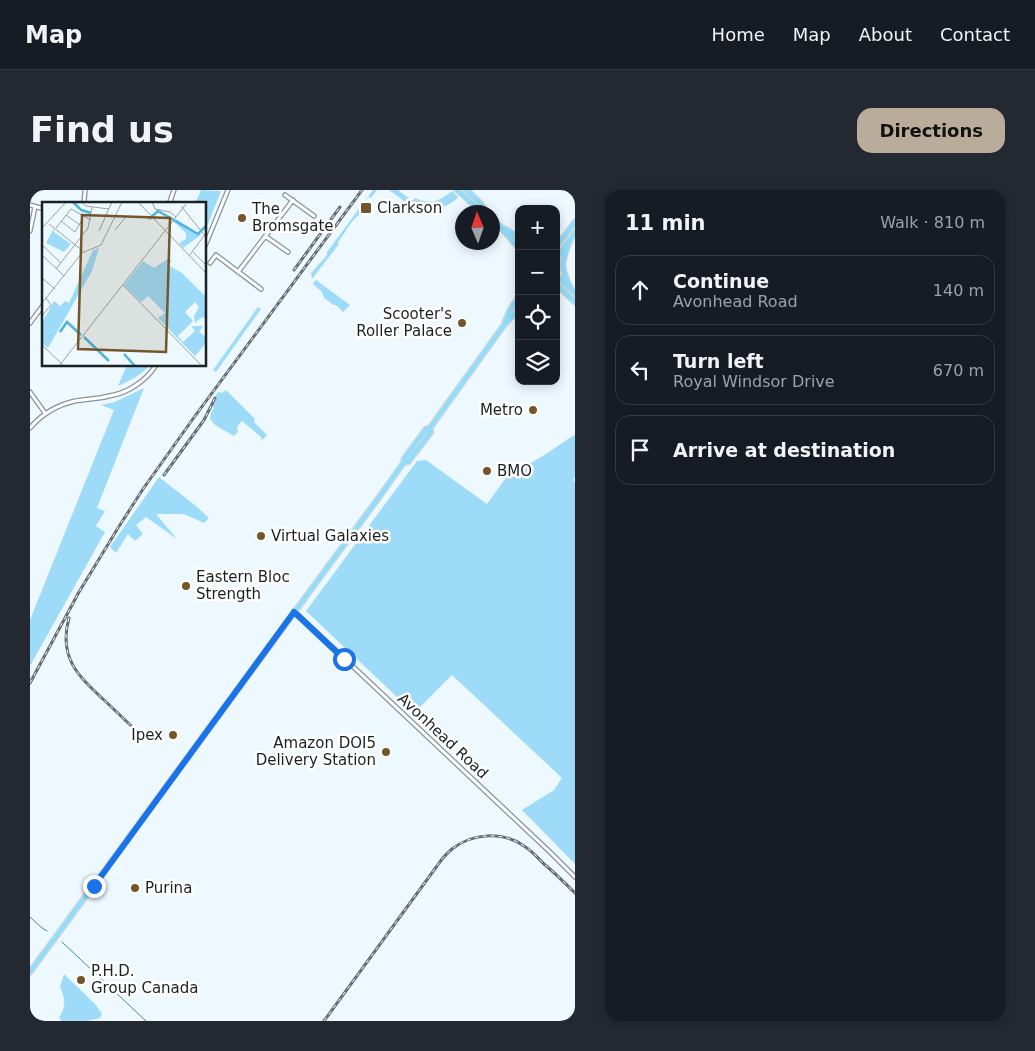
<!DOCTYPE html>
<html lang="en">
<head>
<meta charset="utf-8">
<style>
  body { margin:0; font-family:"DejaVu Sans",sans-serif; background:#242831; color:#f1f3f6 }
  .controls { position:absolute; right:15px; top:15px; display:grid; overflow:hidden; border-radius:10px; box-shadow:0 2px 12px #0003 }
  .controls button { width:45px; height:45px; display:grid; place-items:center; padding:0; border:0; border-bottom:1px solid #363941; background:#171b24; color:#f1f3f6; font:25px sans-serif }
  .compass { position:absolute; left:425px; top:15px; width:45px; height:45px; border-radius:50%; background:#171b24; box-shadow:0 2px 12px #0003; rotate:358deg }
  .stop { position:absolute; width:15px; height:15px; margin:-11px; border:4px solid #1a73e8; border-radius:50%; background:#fff }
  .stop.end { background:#1a73e8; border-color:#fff; box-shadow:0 1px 5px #0008 }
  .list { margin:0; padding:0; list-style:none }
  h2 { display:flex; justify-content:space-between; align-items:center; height:65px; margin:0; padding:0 20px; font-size:21px }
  h2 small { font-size:16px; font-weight:400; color:#9ea1a6 }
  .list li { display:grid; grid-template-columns:32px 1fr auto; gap:15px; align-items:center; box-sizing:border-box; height:70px; margin:0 10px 10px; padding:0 10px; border:1px solid #363941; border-radius:15px }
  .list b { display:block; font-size:19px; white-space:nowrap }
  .list p { margin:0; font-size:16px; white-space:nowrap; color:#9ea1a6 }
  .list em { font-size:16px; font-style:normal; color:#9ea1a6 }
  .icon { flex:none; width:28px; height:28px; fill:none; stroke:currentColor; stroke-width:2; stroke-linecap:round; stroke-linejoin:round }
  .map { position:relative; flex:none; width:545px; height:831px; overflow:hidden; border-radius:15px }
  header { display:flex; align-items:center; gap:30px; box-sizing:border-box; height:70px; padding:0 25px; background:#171b24; border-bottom:1px solid #363941 }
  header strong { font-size:24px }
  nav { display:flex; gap:28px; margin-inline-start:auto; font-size:18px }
  .intro { display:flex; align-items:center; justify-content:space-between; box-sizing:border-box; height:120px; padding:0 30px }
  h1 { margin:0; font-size:35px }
  .button { padding:12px 22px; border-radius:15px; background:#b9ac9b; color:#111; font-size:18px; font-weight:700 }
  main { display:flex; gap:30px; padding:0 30px }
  aside { flex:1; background:#171b24; border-radius:15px; box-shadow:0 2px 12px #0003 }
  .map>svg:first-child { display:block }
  .green { fill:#9ddbf9 }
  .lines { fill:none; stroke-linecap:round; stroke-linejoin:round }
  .stream { stroke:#3f88a7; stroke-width:1 }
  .minor-casing { stroke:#87949b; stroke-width:5.5 }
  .major-casing { stroke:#d6d7d7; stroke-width:7 }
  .minor { stroke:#fff; stroke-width:3 }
  .major { stroke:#91ddfb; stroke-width:4.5 }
  .rail-casing { stroke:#646c6f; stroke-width:3 }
  .rail { stroke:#fff; stroke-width:1; stroke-dasharray:4; stroke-linecap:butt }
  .route { stroke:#1a73e8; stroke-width:6 }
  .poi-dot { fill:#75562b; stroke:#fff; stroke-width:2 }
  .labels { text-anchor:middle; stroke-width:5; stroke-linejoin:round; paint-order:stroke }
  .poi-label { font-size:15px; fill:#1b2123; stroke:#fff; text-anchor:start }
  .street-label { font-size:15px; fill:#1b2123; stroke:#fff }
  .inset-river { fill:none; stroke:#4eb4df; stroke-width:2.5 }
  .inset-road { fill:none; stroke:#99a3a7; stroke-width:1 }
  .view { fill:#75562b; fill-opacity:0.15; stroke:#75562b; stroke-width:2.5 }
  .inset-edge { fill:none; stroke:#1b2123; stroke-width:2.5 }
</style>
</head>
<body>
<header>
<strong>Map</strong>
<nav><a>Home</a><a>Map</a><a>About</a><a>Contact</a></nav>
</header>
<div class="intro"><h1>Find us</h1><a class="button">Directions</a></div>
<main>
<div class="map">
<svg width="545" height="831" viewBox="0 0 545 831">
  <rect width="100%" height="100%" fill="#edf9ff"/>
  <path class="green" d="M171,0L191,1L175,42V14H165Z
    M343,0H347L341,8L339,7C334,11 330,18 329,25C320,31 315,44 308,52L309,54L282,89L281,83L297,65V62Z
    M359,0H368L380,9L383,10L385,8C400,15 410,11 422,1L428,7L427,9L416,16L393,21L385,19Z
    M286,90L320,115L313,122L306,115H304L294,108L292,102L283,94Z
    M228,117L231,119L186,182L183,180Z
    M97,175H120C111,185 100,191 88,196Z
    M114,198L67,318L75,321L66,336L75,342L0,476V430L84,220L71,215L85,212Z
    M196,200L225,229L224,232L237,245L232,250L230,246L212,231L207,237L208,242L204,246L185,235L180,229L181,222L184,218L182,216L186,205L188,202L192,203Z
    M544,245L545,246V287L543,290L545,292V674L492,620L524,600L532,588L422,485L384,523L276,421L387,271L396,270L457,314L478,285L513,266Z
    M129,287L166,316L179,328L174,333L154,324H126L147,349L116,327L106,335L113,344L105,351L98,344L86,363L80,357Z
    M34,784L66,815L72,824L70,828L57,831H32L29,828C36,815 36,811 30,797Z"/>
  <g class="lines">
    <path class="stream" d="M0,727L12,738L17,741
      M32,752L116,831"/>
    <defs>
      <path id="minor" d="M255,5L284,26
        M54,14L55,0
        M139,14L144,0
        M0,15L14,19
        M0,41L5,17
        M235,46L258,62
        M175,56L198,0
        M180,73L186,65L231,99
        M208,82L263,10
        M0,133L14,114
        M0,202L15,223
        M0,238C12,224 27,215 45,211C56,209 68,209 79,206C98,203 116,191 126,175
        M264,421L521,663L545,687"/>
      <path id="major" d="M427,0L445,16L454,19
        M437,0L449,12L457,22
        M462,28C472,37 479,48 489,58
        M475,39L489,48
        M540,50C531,73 530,77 541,99
        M526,57L545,32
        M526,69L545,43
        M526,85L545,103
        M526,94L545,112
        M475,132L481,118L489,107
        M374,272H378L401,242L400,238L415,217L474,135L489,119
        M0,782L355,299L374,272V269L396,239L400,238"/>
    </defs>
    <use href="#minor" class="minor-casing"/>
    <use href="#major" class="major-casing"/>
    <use href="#minor" class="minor"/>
    <use href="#major" class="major"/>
    <defs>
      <path id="rail" d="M264,80L310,17
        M134,285L174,230L185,208
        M39,428C28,467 48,486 74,510C87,522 100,535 113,547
        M0,493L49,402L88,338L113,299L165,226L332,0
        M294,831L407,676C411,670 416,664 422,659C442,643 473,641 494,656C502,661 508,668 514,674C525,683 535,693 545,703"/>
    </defs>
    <use href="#rail" class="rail-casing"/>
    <use href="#rail" class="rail"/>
  </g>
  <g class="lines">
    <path class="route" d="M64,696L264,422L314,469"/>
  </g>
  <g class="poi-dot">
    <rect x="330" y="12" width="12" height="12" rx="2.5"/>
    <circle cx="212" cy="28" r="5"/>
    <circle cx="432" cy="133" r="5"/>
    <circle cx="503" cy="220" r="5"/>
    <circle cx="457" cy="281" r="5"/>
    <circle cx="231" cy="346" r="5"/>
    <circle cx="156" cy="396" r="5"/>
    <circle cx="143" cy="545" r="5"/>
    <circle cx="356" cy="562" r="5"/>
    <circle cx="105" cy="698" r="5"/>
    <circle cx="51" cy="790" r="5"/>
  </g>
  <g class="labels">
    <g class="poi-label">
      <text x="347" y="23">Clarkson</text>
      <text x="222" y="24">The<tspan x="222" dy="17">Bromsgate</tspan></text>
      <text x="422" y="129" text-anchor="end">Scooter's<tspan x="422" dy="17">Roller Palace</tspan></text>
      <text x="493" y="225" text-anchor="end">Metro</text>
      <text x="467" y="286">BMO</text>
      <text x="241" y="351">Virtual Galaxies</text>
      <text x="166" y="392">Eastern Bloc<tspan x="166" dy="17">Strength</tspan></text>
      <text x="133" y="550" text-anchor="end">Ipex</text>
      <text x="346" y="558" text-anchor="end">Amazon DOI5<tspan x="346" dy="17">Delivery Station</tspan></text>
      <text x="115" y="703">Purina</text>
      <text x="61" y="786">P.H.D.<tspan x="61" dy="17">Group Canada</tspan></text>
    </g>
    <g class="street-label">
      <text transform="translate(413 546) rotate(43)" y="5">Avonhead Road</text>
    </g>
  </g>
  <g transform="translate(12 12)">
    <rect width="164" height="164" fill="#edf9ff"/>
    <path d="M134,17L159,33L141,46L137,41L144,37V31L132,20ZM12,26V30L29,42L22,50L4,41ZM57,46L50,69L6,146L0,141V121L12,99L18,104L23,99L27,101L51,48ZM127,56L130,59L126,63L140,71L164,95V117L160,115L153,121L152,114L157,105L153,100L143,110L151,119L136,134L141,140L153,129L149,124H161L157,130L164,135V141L153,154L116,116L123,111L106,94L99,100L82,83L101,59L112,66Z" fill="#9ddbf9"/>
    <path class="inset-river" d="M31,0L39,8L49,11M107,17L116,9L156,32L164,24M18,130L25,120L39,133M42,135L67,159M82,152L93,164"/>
    <path class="inset-road" d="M39,0L44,4L67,7M96,0L164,71M110,0L113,7L128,10L134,15M139,4L164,35M24,13L38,23M19,19L33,30L41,16M130,20L144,2M7,22L41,49M0,26L24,0M14,26L29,7L49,18M73,28L83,16M57,29L70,0M0,43L19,61M151,50L164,63M0,53L22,74M147,54L164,31M14,67L46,26L50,5M0,76L13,87M81,83L160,164M0,101L40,51L59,43L80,0M0,114L9,103L4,96M0,143L22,164M17,164L130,20"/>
    <path class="view" d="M40,13L128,16L124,150L36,147Z"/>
    <rect width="164" height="164" class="inset-edge"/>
  </g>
</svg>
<div class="controls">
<button>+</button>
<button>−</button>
<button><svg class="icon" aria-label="locate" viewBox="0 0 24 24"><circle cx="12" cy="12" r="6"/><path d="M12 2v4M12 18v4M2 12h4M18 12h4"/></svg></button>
<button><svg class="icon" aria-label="layers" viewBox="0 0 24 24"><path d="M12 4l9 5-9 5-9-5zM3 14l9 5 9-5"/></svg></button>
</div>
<svg class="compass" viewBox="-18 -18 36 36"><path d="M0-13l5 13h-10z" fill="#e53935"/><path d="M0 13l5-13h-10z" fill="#9ea1a6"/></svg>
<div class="stop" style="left:314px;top:469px"></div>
<div class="stop end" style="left:64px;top:696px"></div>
</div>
<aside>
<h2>11 min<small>Walk · 810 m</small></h2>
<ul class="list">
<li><svg class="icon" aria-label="ahead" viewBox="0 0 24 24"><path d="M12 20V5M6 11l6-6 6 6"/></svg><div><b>Continue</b><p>Avonhead Road</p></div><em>140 m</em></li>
<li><svg class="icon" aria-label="left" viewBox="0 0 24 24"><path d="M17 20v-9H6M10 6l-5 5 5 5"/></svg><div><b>Turn left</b><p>Royal Windsor Drive</p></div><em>670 m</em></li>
<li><svg class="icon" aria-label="arrive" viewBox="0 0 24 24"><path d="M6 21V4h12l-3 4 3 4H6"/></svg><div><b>Arrive at destination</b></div></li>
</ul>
</aside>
</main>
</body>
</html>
